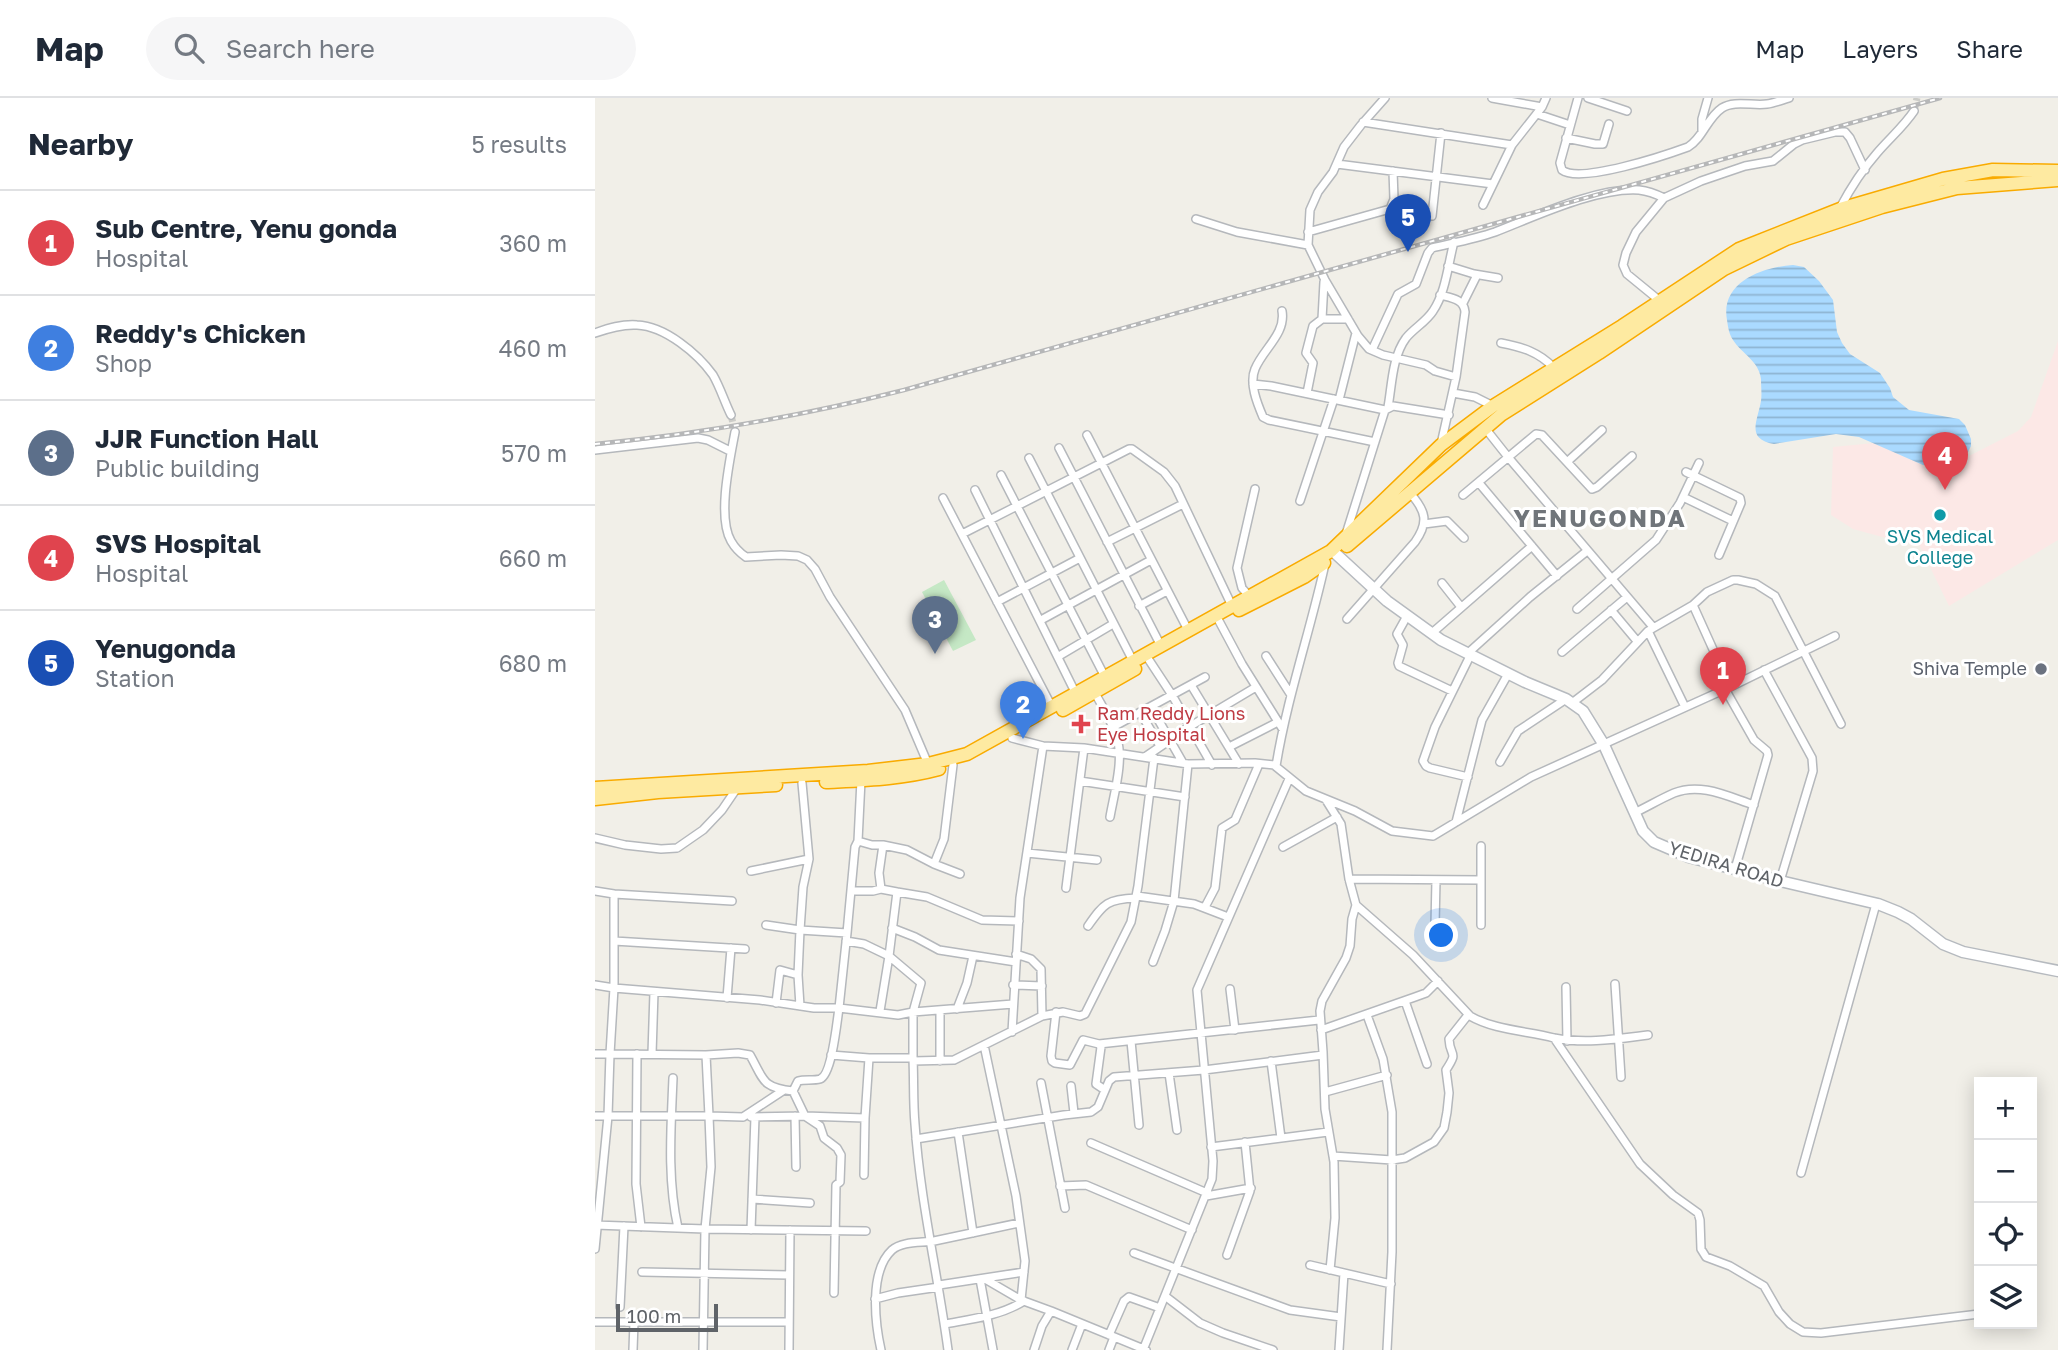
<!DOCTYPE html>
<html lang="en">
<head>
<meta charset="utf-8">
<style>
  body { margin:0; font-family:"Golos Text",sans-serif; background:#f6f6f7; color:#1f2937 }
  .controls { position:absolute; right:21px; bottom:21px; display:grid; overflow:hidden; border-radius:0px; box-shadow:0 4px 18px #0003 }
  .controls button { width:63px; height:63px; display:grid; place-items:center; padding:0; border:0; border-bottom:2px solid #e0e1e3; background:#fff; color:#1f2937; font:35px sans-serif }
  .scale { position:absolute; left:21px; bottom:18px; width:102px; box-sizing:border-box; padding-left:7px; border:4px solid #5f6368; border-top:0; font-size:19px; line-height:24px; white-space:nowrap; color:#5f6368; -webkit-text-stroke:5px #fff; paint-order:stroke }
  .you { position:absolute; left:847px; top:838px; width:24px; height:24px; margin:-18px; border:5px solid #fff; border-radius:50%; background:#1a73e8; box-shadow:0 0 0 10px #1a73e833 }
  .badge { display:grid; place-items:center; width:46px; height:46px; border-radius:50%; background:#111827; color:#fff; font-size:23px; font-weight:700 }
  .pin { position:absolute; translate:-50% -58px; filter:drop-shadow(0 2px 4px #0008) }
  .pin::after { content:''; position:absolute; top:37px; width:24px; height:21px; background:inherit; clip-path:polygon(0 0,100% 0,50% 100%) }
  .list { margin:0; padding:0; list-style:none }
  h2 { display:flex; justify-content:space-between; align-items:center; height:91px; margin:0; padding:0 28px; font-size:30px }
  h2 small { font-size:23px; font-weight:400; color:#747a83 }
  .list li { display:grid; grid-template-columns:46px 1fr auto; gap:21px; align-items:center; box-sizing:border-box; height:105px; padding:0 28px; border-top:2px solid #e0e1e3 }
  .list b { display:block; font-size:26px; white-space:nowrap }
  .list p { margin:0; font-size:23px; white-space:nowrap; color:#747a83 }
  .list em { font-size:23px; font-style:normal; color:#747a83 }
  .icon { flex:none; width:38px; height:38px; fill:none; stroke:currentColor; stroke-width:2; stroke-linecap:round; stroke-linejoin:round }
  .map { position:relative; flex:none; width:1463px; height:1252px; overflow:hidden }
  header { display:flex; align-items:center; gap:42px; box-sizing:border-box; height:98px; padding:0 35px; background:#fff; border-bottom:2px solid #e0e1e3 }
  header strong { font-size:33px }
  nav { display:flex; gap:38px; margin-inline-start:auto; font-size:24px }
  .search { width:490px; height:63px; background:#f6f6f7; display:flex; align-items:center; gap:18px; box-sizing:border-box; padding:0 24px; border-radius:38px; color:#747a83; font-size:26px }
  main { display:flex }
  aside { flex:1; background:#fff }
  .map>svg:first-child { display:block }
  .medical { fill:#fce8e6 }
  .grass { fill:#c5e8c5 }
  .water { fill:url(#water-rules) }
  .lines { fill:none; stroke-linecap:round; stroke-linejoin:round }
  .minor-tunnel { stroke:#ccccc8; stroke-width:7; stroke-dasharray:7 3.5; stroke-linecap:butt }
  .minor-casing { stroke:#b5b8bc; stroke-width:10 }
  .secondary-casing { stroke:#b6babf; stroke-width:13 }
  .trunk-casing { stroke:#f9ab00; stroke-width:15 }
  .minor { stroke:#fff; stroke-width:7 }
  .secondary { stroke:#fff; stroke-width:10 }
  .trunk { stroke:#feeaa1; stroke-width:12 }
  .rail-casing { stroke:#b6b7b8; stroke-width:4.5 }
  .rail { stroke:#fff; stroke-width:2; stroke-dasharray:5; stroke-linecap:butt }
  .culture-dot { fill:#0f9aa8; stroke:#fff; stroke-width:2.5 }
  .worship-dot { fill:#6b7280; stroke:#fff; stroke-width:2.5 }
  .health-dot { fill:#e0444e; stroke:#fff; stroke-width:2.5 }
  .labels { text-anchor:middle; stroke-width:6; stroke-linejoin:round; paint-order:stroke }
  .culture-label { font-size:18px; fill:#0d838f; stroke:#fff }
  .worship-label { font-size:18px; fill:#5b616d; stroke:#fff; text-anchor:end }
  .health-label { font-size:18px; fill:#be3a42; stroke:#fff; text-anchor:start }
  .street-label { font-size:18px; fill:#5f6368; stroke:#fff }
  .district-label { font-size:24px; font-weight:bold; letter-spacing:2px; fill:#70757a; stroke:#fff }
</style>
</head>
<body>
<header>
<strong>Map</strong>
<div class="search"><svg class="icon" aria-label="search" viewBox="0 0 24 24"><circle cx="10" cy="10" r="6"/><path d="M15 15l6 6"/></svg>Search here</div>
<nav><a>Map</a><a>Layers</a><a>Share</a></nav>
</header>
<main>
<aside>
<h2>Nearby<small>5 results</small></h2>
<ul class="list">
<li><span class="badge" style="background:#e0444e">1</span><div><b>Sub Centre, Yenu gonda</b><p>Hospital</p></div><em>360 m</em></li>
<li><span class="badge" style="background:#3f7fe0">2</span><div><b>Reddy's Chicken</b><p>Shop</p></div><em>460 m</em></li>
<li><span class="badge" style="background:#5c6f8a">3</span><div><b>JJR Function Hall</b><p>Public building</p></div><em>570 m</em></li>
<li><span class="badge" style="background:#e0444e">4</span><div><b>SVS Hospital</b><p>Hospital</p></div><em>660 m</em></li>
<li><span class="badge" style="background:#1a4fb4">5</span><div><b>Yenugonda</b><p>Station</p></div><em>680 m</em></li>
</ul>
</aside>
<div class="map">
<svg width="1463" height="1252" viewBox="0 0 1463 1252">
  <defs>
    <pattern id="water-rules" width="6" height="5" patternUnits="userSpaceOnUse" patternTransform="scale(1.75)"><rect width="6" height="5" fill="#aadaff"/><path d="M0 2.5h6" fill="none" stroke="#8eb4d2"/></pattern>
  </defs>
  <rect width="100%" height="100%" fill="#f1efe8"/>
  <path class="medical" d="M1463,243V442L1354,508L1315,428L1310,431L1302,443L1258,431L1236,417L1238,349L1279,345L1328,367L1368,361L1423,333L1436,319Z"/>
  <path class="grass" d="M349,482L381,542L358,553L327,494Z"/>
  <path class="water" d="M1198,167L1209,169L1224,183L1238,202L1242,234L1247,245L1255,256L1285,275L1295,290L1298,299L1314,312L1364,321L1370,327L1376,341V348L1372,356L1365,362L1328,367L1264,339L1241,336L1179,346C1150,341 1163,322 1166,303C1167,297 1166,288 1166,281C1164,263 1147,256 1138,242C1134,236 1133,229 1132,222C1125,184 1168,169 1198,167Z"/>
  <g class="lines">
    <path class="minor-tunnel" d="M1319,13L1322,0
      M136,317L140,334"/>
    <defs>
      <path id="minor" d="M790,0L766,27L749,49L738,74L723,94L715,112L713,147L730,182L763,238L774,251L788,257L831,267L840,273L861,279
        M897,0L947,9
        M983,0L965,65L967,72C985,86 1071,57 1093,49C1108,40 1112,20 1127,10C1139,2 1158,8 1172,6C1179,5 1187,2 1194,0
        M993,0L1032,13
        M942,16L975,27
        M768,24L917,47
        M1107,34V21L1113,0
        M971,40L1000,46H1008L1014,26
        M742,66L898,86
        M888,107L917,47L947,9L951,0
        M1245,110C1255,91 1268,71 1282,55C1295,40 1309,28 1319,13
        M837,118L846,35
        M601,121L642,134L713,147
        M713,134L795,111L799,101L798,73
        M853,168L879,176L903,180
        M845,197C856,200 869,201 870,214L861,279L846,346
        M1065,203L1032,176L1028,167L1031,155L1041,134L1069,100L1106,83L1150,68L1178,63L1199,46L1207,42L1240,34H1250L1255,40L1270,72
        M868,205L882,177
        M687,213C691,236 668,251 660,271C654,285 662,305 668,319L674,322L780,344
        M727,221L729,184
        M0,235C14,230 27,226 42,227C70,228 103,256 118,277C125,289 130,305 136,317
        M906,245C927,249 944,254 959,270
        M777,252L803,196L821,186L833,155L837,150C858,145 880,141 900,134C939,119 1002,89 1044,92C1053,93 1061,96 1069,100
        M658,286L676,288L790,312
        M712,295L718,265L711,255L718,228L727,221H753
        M858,295L880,299L898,308
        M744,302L761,235
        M793,309C797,287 797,259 811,240C819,230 831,224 838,213C851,194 853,166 859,144
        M890,330L913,359L1058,529
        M140,334C135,361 122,419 136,443C140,450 145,455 151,459L186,457L203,458L212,462L220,471L235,499L310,612L333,666
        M492,337L593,532
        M464,350L566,548
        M0,352L103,340L113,342L135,353
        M434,360L538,563
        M972,364L1007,332
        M1091,374L1145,400L1146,405L1124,457
        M406,377L510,579
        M884,385L962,478
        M380,392L481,596
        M868,397L941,336L947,337L997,391L1002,389L1037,358
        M1088,399L1138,423
        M348,400L457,609
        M705,403L739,301
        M829,426L852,423L869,440
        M367,436L534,351H537L569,374L580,388L637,508
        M751,436L790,312L798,308L854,317
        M512,444L588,406
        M847,485L866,509
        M654,498L647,490L642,470L660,391
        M402,504L485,460
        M1098,507L1135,589
        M544,508L572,493
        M982,511L1061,442L1085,405L1104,365
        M1016,512L1042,543
        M812,518L802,536L808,547L803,565L804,568L857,593
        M752,521L820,444C834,424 831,413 815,395
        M446,522L556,462
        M624,523L647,566L687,630
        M1053,533L1090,609
        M837,535L937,448
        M967,554L1032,499
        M872,556L935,499L992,453
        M464,558L518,526
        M671,558L696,597
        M554,562L577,597L617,667
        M1169,572L1217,660L1218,673L1185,783
        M596,587L644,666
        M1130,591L1159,642L1172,653L1173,657L1140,771
        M500,595C508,610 518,625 522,641C529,662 519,696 515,719
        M977,605L1007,582L1053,533L1098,507L1112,494L1138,482H1143L1161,486L1180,498L1246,626
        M556,609L588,665
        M545,614L565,648
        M518,629L610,579
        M417,640L448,648L489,650L593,666L660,665L679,667L711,693L760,713L797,733L838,738L936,679L1135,589L1240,538
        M634,649L683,624
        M550,659L594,629L661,589
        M905,664L923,633L971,601
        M681,668C692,600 715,534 730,466
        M873,679L835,670L831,668L828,663L840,629L875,558
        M485,683L590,699
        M207,685L214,761
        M731,702L746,726L754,781L761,807L818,857L875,918C899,932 932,933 959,940L1045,1066L1078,1097L1103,1115L1105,1122L1106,1151L1111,1159L1135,1168L1169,1188L1184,1214L1195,1226L1208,1234L1226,1235L1384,1216
        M1039,715C1052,709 1065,701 1079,695C1106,684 1134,699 1159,707
        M861,724L887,622L913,576
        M0,740L30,747L66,751L82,750L108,732L127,712L142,690
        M288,747L312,752L339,766L349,741L358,667
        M688,749L742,719
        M432,755L502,762
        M339,766L365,776
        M156,773L214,761L208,789L205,832L252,835L244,910L303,917L318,914L326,885L294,858L285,913
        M754,781L886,782
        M471,790L489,650
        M0,793L19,796V890L0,887
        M256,793H278L286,791L284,775L288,747H277L263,743
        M302,794L332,799L387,822L424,823
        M19,796L137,803
        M542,798L599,806L633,819
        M610,809L620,790L627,730L640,722L664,666
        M171,827L205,832L203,877L185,872L181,905
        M840,827L841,782
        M886,827V748
        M493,828C509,805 513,801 541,800
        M297,830L320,839L344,852L421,864
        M252,835L260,749L263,743L266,682
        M19,843L150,851
        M251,843L269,846L294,858L302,794L286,791
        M421,856L436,861L446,871L447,918
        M558,864L570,833L579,803L593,666
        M203,877L205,908
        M1020,886L1026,979
        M418,887L447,888
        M971,889L972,943
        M635,891L640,932
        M132,900L136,850
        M810,903L832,966
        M362,911L372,885L378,858
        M345,912V963
        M461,914L456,958L457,963L460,965L475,967L488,942L504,946L506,949L501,986L510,992
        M772,917L788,961L797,1014V1154L792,1252
        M726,932L820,899L831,895L843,883
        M417,934L425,800L448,648
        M959,940C991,946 1021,941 1053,937
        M536,943L544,1027
        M504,946L724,922
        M389,947L421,1098L430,1163L426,1202L456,1213L447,1228L439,1252
        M0,956H15L19,890L165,902L219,910H244C242,923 237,977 225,981C218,983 210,981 203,983L198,993C167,990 169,982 155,957L143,955L111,957L15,956L13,1018L0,1151
        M42,956L41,1086L46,1129
        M57,956L59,894
        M111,957L114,1018L148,1019L189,992
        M236,957L274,960
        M318,961C319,982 318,1004 320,1026C325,1102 343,1177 353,1252
        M318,963L359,962L447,918L468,914L485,918L490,916L536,824L543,788L559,660
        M676,963L686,1040
        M574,975L582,1032
        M78,980C76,1030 72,1081 83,1130
        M446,985L470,1110
        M476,988L479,1015
        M730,994L792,977
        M0,1018H114L116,1069L110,1131L0,1127
        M200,1018L201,1069
        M156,1019L210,1018L198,993
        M363,1034L378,1135
        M321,1041L469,1017L496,1014L503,1009L514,983L519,979L609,972L728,957
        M496,1045L612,1095
        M616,1049L733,1034
        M738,1058L797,1062L810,1060L839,1044L849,1030L852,1014L854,995L851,972C864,952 855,960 854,941L873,917
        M1206,1075L1281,806
        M269,1077L270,1020L274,960H318V914L418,906
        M465,1088L491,1087L597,1132
        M611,1098L656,1090
        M157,1101L215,1105
        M156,1132L160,1019
        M539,1155L695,1212L746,1219
        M632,1157L655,1093L650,1044
        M715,1167L796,1186
        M735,1172L740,1120L739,1064L730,1011L728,954L725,913L727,903L751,860L755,848L757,821L761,807
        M47,1174L194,1177
        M385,1181L398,1252
        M390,1181L426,1202
        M344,1187L429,1174
        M239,1195L241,1087L245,1084L246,1057L242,1050L229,1040L225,1028L210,1018L270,1020
        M570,1198L605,1225L628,1235L678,1252
        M280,1201L303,1195L344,1189
        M25,1209L29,1128
        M456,1213L551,1252
        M0,1224H194
        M350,1226C377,1221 405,1218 429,1203
        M514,1237L529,1203L534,1199L565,1210
        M38,1252L39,1224
        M108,1252L110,1131L271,1133
        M194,1252L195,1132
        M286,1252C280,1225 274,1173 297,1152C307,1143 326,1145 339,1143C367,1137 396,1131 424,1125
        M477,1252L487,1226
        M514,1252L519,1239
        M548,1252L617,1081L618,1063L602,892L694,681
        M744,1252L749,1175"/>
      <path id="secondary" d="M741,456L792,503L846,542L930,584L971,601L988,613L1009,647L1048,733L1059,744L1094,759L1185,783L1283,806L1303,814L1316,821L1348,846L1368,854L1463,873"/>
      <path id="trunk" d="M752,448L906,317L1004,255L1129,171L1191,141L1287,109L1362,90L1463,82
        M644,512L709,479L729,465
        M468,612L540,571
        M231,684C269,682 307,681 344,671
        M0,690L273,673L333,666L372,656L736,453L846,347L898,308L1027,228L1144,151L1245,111L1348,81L1398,72L1463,73
        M0,701L63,694L181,687"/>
    </defs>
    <use href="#minor" class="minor-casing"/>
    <use href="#secondary" class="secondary-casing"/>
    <use href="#trunk" class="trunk-casing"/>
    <use href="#minor" class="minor"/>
    <use href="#secondary" class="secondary"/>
    <use href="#trunk" class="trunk"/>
    <defs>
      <path id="rail" d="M0,346C104,336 207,318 309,292L1345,0"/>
    </defs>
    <use href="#rail" class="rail-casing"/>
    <use href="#rail" class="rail"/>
  </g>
  <circle class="culture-dot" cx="1345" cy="417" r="7"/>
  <circle class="worship-dot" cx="1446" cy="571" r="7"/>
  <path class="health-dot" d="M482.5 615.5h7v7h7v7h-7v7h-7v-7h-7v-7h7z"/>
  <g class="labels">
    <g class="culture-label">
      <text x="1345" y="445">SVS Medical<tspan x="1345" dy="21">College</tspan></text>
    </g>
    <g class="worship-label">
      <text x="1432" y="577">Shiva Temple</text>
    </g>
    <g class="health-label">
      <text x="502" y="622">Ram Reddy Lions<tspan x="502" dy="21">Eye Hospital</tspan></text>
    </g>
    <g class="street-label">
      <text transform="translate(1131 767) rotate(17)" y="6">YEDIRA ROAD</text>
    </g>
    <g class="district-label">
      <text x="1005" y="429">YENUGONDA</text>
    </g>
  </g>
</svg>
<div class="controls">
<button>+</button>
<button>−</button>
<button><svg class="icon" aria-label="locate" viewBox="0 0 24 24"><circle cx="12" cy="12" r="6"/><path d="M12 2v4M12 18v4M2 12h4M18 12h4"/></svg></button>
<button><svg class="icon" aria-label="layers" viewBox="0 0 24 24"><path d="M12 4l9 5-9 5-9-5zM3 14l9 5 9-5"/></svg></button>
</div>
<div class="scale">100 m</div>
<div class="you"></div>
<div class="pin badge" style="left:1128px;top:607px;background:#e0444e">1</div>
<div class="pin badge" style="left:428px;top:641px;background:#3f7fe0">2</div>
<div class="pin badge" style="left:340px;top:556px;background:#5c6f8a">3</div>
<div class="pin badge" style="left:1350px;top:392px;background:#e0444e">4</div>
<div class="pin badge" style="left:813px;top:154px;background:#1a4fb4">5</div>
</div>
</main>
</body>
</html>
